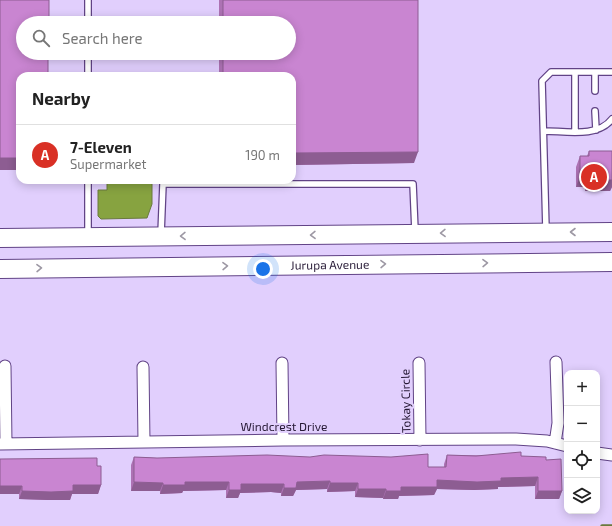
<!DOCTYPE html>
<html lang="en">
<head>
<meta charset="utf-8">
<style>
  body { margin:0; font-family:"Exo 2",sans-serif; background:#f6f6f6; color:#222 }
  .controls { position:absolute; right:12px; bottom:12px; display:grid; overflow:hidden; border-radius:8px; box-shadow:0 2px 10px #0003 }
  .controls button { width:36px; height:36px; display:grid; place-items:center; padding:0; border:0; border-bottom:1px solid #e0e0e0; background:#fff; color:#222; font:20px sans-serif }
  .you { position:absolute; left:263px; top:269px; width:14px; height:14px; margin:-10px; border:3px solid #fff; border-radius:50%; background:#1a73e8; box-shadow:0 0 0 6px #1a73e833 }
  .badge { display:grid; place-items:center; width:26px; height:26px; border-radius:50%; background:#d93025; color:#fff; font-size:13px; font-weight:700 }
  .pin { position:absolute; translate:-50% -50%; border:2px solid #fff; box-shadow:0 1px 4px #0006 }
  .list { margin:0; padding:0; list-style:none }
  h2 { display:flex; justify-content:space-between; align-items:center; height:52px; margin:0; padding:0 16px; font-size:17px }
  h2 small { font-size:13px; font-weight:400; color:#767676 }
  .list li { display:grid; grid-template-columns:26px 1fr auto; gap:12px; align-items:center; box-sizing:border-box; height:60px; padding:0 16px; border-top:1px solid #e0e0e0 }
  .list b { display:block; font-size:15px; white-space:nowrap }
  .list p { margin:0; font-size:13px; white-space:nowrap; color:#767676 }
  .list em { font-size:13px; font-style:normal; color:#767676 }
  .icon { flex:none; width:22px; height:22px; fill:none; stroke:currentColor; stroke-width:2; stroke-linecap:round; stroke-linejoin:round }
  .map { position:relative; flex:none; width:612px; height:526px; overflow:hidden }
  .search { position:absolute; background:#fff; box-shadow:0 2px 10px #0003; left:16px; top:16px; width:280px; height:44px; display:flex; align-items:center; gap:10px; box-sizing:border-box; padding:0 14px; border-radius:22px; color:#767676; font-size:15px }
  .panel { position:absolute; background:#fff; box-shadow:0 2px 10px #0003; left:16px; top:72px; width:280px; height:112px; border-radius:12px }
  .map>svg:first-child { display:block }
  .water { fill:#87a340; stroke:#6a7a3d }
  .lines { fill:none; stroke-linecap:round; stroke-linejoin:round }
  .stream { stroke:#6a7a3d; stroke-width:3.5 }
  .service-casing { stroke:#614386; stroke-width:8 }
  .minor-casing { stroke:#614386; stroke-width:13 }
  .primary-casing { stroke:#614386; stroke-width:20 }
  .service { stroke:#fff; stroke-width:5.5 }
  .minor { stroke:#fff; stroke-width:11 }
  .primary { stroke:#fff; stroke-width:18 }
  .wall { fill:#ad72b4 }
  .shaded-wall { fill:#8d5d92 }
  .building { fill:#c985d1; stroke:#8d5d92 }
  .oneway { stroke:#9d98a4 }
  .labels { text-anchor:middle; stroke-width:4; stroke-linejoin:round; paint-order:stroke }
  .street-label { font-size:12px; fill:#261935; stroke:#e1cffd }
</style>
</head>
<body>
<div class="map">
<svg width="612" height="526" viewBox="0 0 612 526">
  <rect width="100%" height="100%" fill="#e1cffd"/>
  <path class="water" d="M107,180H152V204L147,218L101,219L98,216V190H107Z"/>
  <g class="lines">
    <path class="stream" d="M602,526H612"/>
    <defs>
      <path id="service" d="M88,0V23
        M88,53V76
        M575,72V131
        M595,72V91
        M595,111L596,130
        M544,131C565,131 598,138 612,119
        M88,180V236
        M546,230L542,81L551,72H612
        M161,234L163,184H413L415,231"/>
      <path id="minor" d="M282,363L283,440
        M419,363L420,440
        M5,366L6,444
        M143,367L144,442
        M555,443L558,423L556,362
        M0,444L283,440L516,439L547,441L567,446
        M597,453L612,455"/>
      <g id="primary">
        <path d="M0,238L612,232"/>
        <path id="s1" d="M0,269L612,262"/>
      </g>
    </defs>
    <use href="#service" class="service-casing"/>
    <use href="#minor" class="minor-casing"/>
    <use href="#primary" class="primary-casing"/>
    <use href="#service" class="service"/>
    <use href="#minor" class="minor"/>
    <use href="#primary" class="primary"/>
  </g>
  <path class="wall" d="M219,0H418L414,163L292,165V76H219V53H289V23H219Z
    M589,151L612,187L610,191H585V187H576V167L580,156H587Z
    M447,455L521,456L546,460L562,491L559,499H535V486L498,487V489L474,490L437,489L434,495L399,496L398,499H383V498L355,497V491L327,492V489L296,490L293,496H281V493L271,492L240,493L238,498H226V490L183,491L182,493L160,494V491H131V465L134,457L157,458L428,467H444V464Z
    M0,459L97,466L101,485L98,494H72L70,500H48L19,499V494H0Z"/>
  <path class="shaded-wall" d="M418,152L414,163L292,165V153Z
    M0,158H20V170H0Z
    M580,175H589L585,187H576Z
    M589,180H612V187L610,191H585Z
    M538,477L535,486L498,487V489L474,490L437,489L434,495L399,496L398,499H383L386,491L401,487L437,480Z
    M330,481L327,489L296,490L293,496H281L284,488L297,482Z
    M134,482L163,483L160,491H131Z
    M185,482H229L226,490L183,491L182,493L160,494L163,485Z
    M330,483H358L355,491L327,492Z
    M241,484H284L281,493L271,492L240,493L238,498H226L229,490Z
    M73,485H101L98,494H72L70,500H48L19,499L22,491Z
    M0,486H22L19,494H0Z
    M358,489H386L383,498L355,497Z
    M538,491H562L559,499H535Z"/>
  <path class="building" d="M0,0H49V23H23V53H48V76H20V158H0Z
    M223,0H418V152L292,153V76H223V53H289V23H223Z
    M589,151H612V180H589V175H580V156H589Z
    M521,452V456L546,457V460L561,459L562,491H538V477L501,478V481L477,482L437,480V487H401V491H386V489H358V483H330V481L297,482L296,488H284V484H241V490H229V482H185V485H163V483L134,482V457L157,458L267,455L310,457L324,455L391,457L428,454V467H446L447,455L476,456Z
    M97,458V466H101V485H73V491L51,492L22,491V486H0V459Z"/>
  <defs><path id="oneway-chevron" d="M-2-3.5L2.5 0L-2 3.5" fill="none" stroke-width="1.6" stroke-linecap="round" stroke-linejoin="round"/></defs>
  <g class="oneway">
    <use href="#oneway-chevron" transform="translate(573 232) rotate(180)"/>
    <use href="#oneway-chevron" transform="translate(443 233) rotate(179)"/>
    <use href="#oneway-chevron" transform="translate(313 235) rotate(179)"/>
    <use href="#oneway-chevron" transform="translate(183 236) rotate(179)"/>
    <use href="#oneway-chevron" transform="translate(485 263) rotate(-1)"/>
    <use href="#oneway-chevron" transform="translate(383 264) rotate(-1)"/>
    <use href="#oneway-chevron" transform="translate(225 266) rotate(-1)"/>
    <use href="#oneway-chevron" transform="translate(39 268) rotate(-1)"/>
  </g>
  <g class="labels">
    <g class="street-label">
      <text dy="4" stroke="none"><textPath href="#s1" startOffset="330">Jurupa Avenue</textPath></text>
      <text transform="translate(406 401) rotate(-91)" y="4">Tokay Circle</text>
      <text x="284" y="431">Windcrest Drive</text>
    </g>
  </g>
</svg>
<div class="controls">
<button>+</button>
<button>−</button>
<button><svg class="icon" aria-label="locate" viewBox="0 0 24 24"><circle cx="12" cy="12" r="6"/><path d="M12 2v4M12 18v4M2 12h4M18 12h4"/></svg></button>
<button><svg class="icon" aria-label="layers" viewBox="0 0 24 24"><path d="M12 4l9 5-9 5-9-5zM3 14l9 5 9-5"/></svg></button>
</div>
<div class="you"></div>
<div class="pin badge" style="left:594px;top:177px">A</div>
<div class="search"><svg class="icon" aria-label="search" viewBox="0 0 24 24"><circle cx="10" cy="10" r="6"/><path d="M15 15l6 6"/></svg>Search here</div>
<section class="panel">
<h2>Nearby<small></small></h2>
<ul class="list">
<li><span class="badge">A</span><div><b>7-Eleven</b><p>Supermarket</p></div><em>190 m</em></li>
</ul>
</section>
</div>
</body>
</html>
